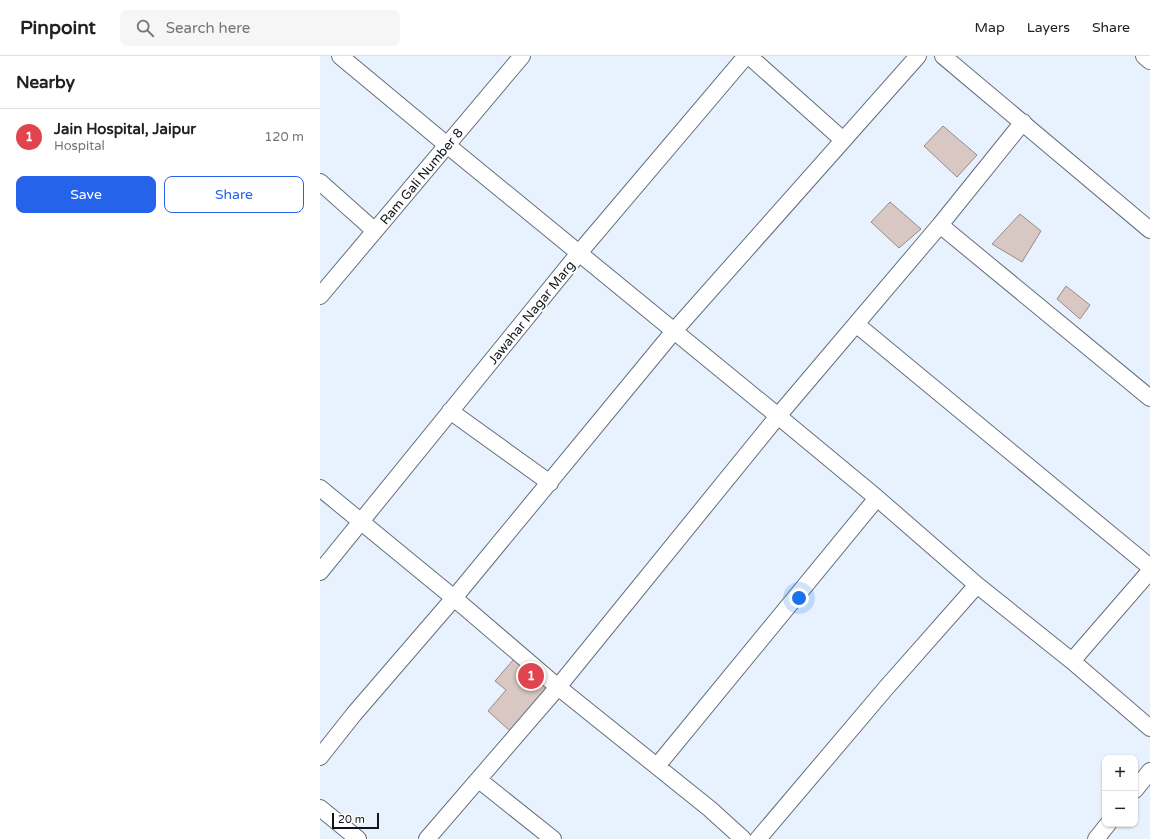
<!DOCTYPE html>
<html lang="en">
<head>
<meta charset="utf-8">
<style>
  body { margin:0; font-family:"Varela Round",sans-serif; background:#f6f6f6; color:#202124 }
  .controls { position:absolute; right:12px; bottom:12px; display:grid; overflow:hidden; border-radius:8px; box-shadow:0 1px 3px #0004 }
  .controls button { width:36px; height:36px; display:grid; place-items:center; padding:0; border:0; border-bottom:1px solid #e0e0e0; background:#fff; color:#202124; font:20px sans-serif }
  .scale { position:absolute; left:12px; bottom:10px; width:47px; box-sizing:border-box; padding-left:4px; border:2px solid #111519; border-top:0; font-size:11px; line-height:14px; white-space:nowrap; color:#111519; -webkit-text-stroke:3px #fefefe; paint-order:stroke }
  .you { position:absolute; left:479px; top:542px; width:14px; height:14px; margin:-10px; border:3px solid #fff; border-radius:50%; background:#1a73e8; box-shadow:0 0 0 6px #1a73e833 }
  .badge { display:grid; place-items:center; width:26px; height:26px; border-radius:50%; background:#2563eb; color:#fff; font-size:13px; font-weight:700 }
  .pin { position:absolute; translate:-50% -50%; border:2px solid #fff; box-shadow:0 1px 4px #0006 }
  .list { margin:0; padding:0; list-style:none }
  h2 { display:flex; justify-content:space-between; align-items:center; height:52px; margin:0; padding:0 16px; font-size:17px }
  h2 small { font-size:13px; font-weight:400; color:#757577 }
  .list li { display:grid; grid-template-columns:26px 1fr auto; gap:12px; align-items:center; box-sizing:border-box; height:56px; padding:0 16px; border-top:1px solid #e0e0e0 }
  .list b { display:block; font-size:15px; white-space:nowrap }
  .list p { margin:0; font-size:13px; white-space:nowrap; color:#757577 }
  .list em { font-size:13px; font-style:normal; color:#757577 }
  .actions { display:flex; gap:8px; padding:12px 16px }
  .actions a { flex:1; padding:9px 0; border:1px solid #2563eb; border-radius:8px; text-align:center; font-size:14px; color:#2563eb }
  .actions .main { background:#2563eb; color:#fff }
  .icon { flex:none; width:22px; height:22px; fill:none; stroke:currentColor; stroke-width:2; stroke-linecap:round; stroke-linejoin:round }
  .map { position:relative; flex:none; width:830px; height:783px; overflow:hidden }
  header { display:flex; align-items:center; gap:24px; box-sizing:border-box; height:56px; padding:0 20px; background:#fff; border-bottom:1px solid #e0e0e0 }
  header strong { font-size:19px }
  nav { display:flex; gap:22px; margin-inline-start:auto; font-size:14px }
  .search { width:280px; height:36px; background:#f6f6f6; display:flex; align-items:center; gap:10px; box-sizing:border-box; padding:0 14px; border-radius:8px; color:#757577; font-size:15px }
  main { display:flex }
  aside { flex:1; background:#fff }
  .map>svg:first-child { display:block }
  .building { fill:#d8c7c3; stroke:#9a8a86 }
  .lines { fill:none; stroke-linecap:round; stroke-linejoin:round }
  .minor-casing { stroke:#666f7a; stroke-width:18 }
  .minor { stroke:#fff; stroke-width:16 }
  .labels { text-anchor:middle; stroke-width:4; stroke-linejoin:round; paint-order:stroke }
  .street-label { font-size:13px; fill:#111519; stroke:#fefefe }
</style>
</head>
<body>
<header>
<strong>Pinpoint</strong>
<div class="search"><svg class="icon" aria-label="search" viewBox="0 0 24 24"><circle cx="10" cy="10" r="6"/><path d="M15 15l6 6"/></svg>Search here</div>
<nav><a>Map</a><a>Layers</a><a>Share</a></nav>
</header>
<main>
<aside>
<h2>Nearby<small></small></h2>
<ul class="list">
<li><span class="badge" style="background:#e0444e">1</span><div><b>Jain Hospital, Jaipur</b><p>Hospital</p></div><em>120 m</em></li>
</ul>
<div class="actions"><a class="main">Save</a><a>Share</a></div>
</aside>
<div class="map">
<svg width="830" height="783" viewBox="0 0 830 783">
  <rect width="100%" height="100%" fill="#e8f2fe"/>
  <path class="building" d="M623,70L657,99L637,121L604,90Z
    M570,146L601,173L579,192L551,166Z
    M700,158L721,175L702,206L672,188Z
    M746,230L770,249L760,263L737,243Z
    M194,603L227,632L190,675L168,655L186,634L175,625Z"/>
  <g class="lines">
    <defs>
      <path id="minor" d="M20,0L127,89L458,360L557,442L657,529L752,605L830,672
        M429,0L523,84
        M623,0L830,174
        M824,0L830,5
        M0,126L55,175
        M620,169L830,342
        M0,240L202,0
        M536,268L830,511
        M130,355L230,427
        M0,432L134,542L238,631L390,753L423,783
        M0,516L259,197L426,0
        M752,605L830,515
        M0,701L34,658L134,542L354,275L598,0
        M337,710L557,442
        M159,724L233,783
        M815,734L830,715
        M0,752L38,783
        M107,783L238,631L458,360L620,169L703,66
        M438,783L566,632L657,529
        M776,783L788,768"/>
    </defs>
    <use href="#minor" class="minor-casing"/>
    <use href="#minor" class="minor"/>
  </g>
  <g class="labels">
    <g class="street-label">
      <text transform="translate(101 120) rotate(-50)" y="5">Ram Gali Number 8</text>
      <text transform="translate(211 256) rotate(-51)" y="5">Jawahar Nagar Marg</text>
    </g>
  </g>
</svg>
<div class="controls">
<button>+</button>
<button>−</button>
</div>
<div class="scale">20 m</div>
<div class="you"></div>
<div class="pin badge" style="left:211px;top:620px;background:#e0444e">1</div>
</div>
</main>
</body>
</html>
